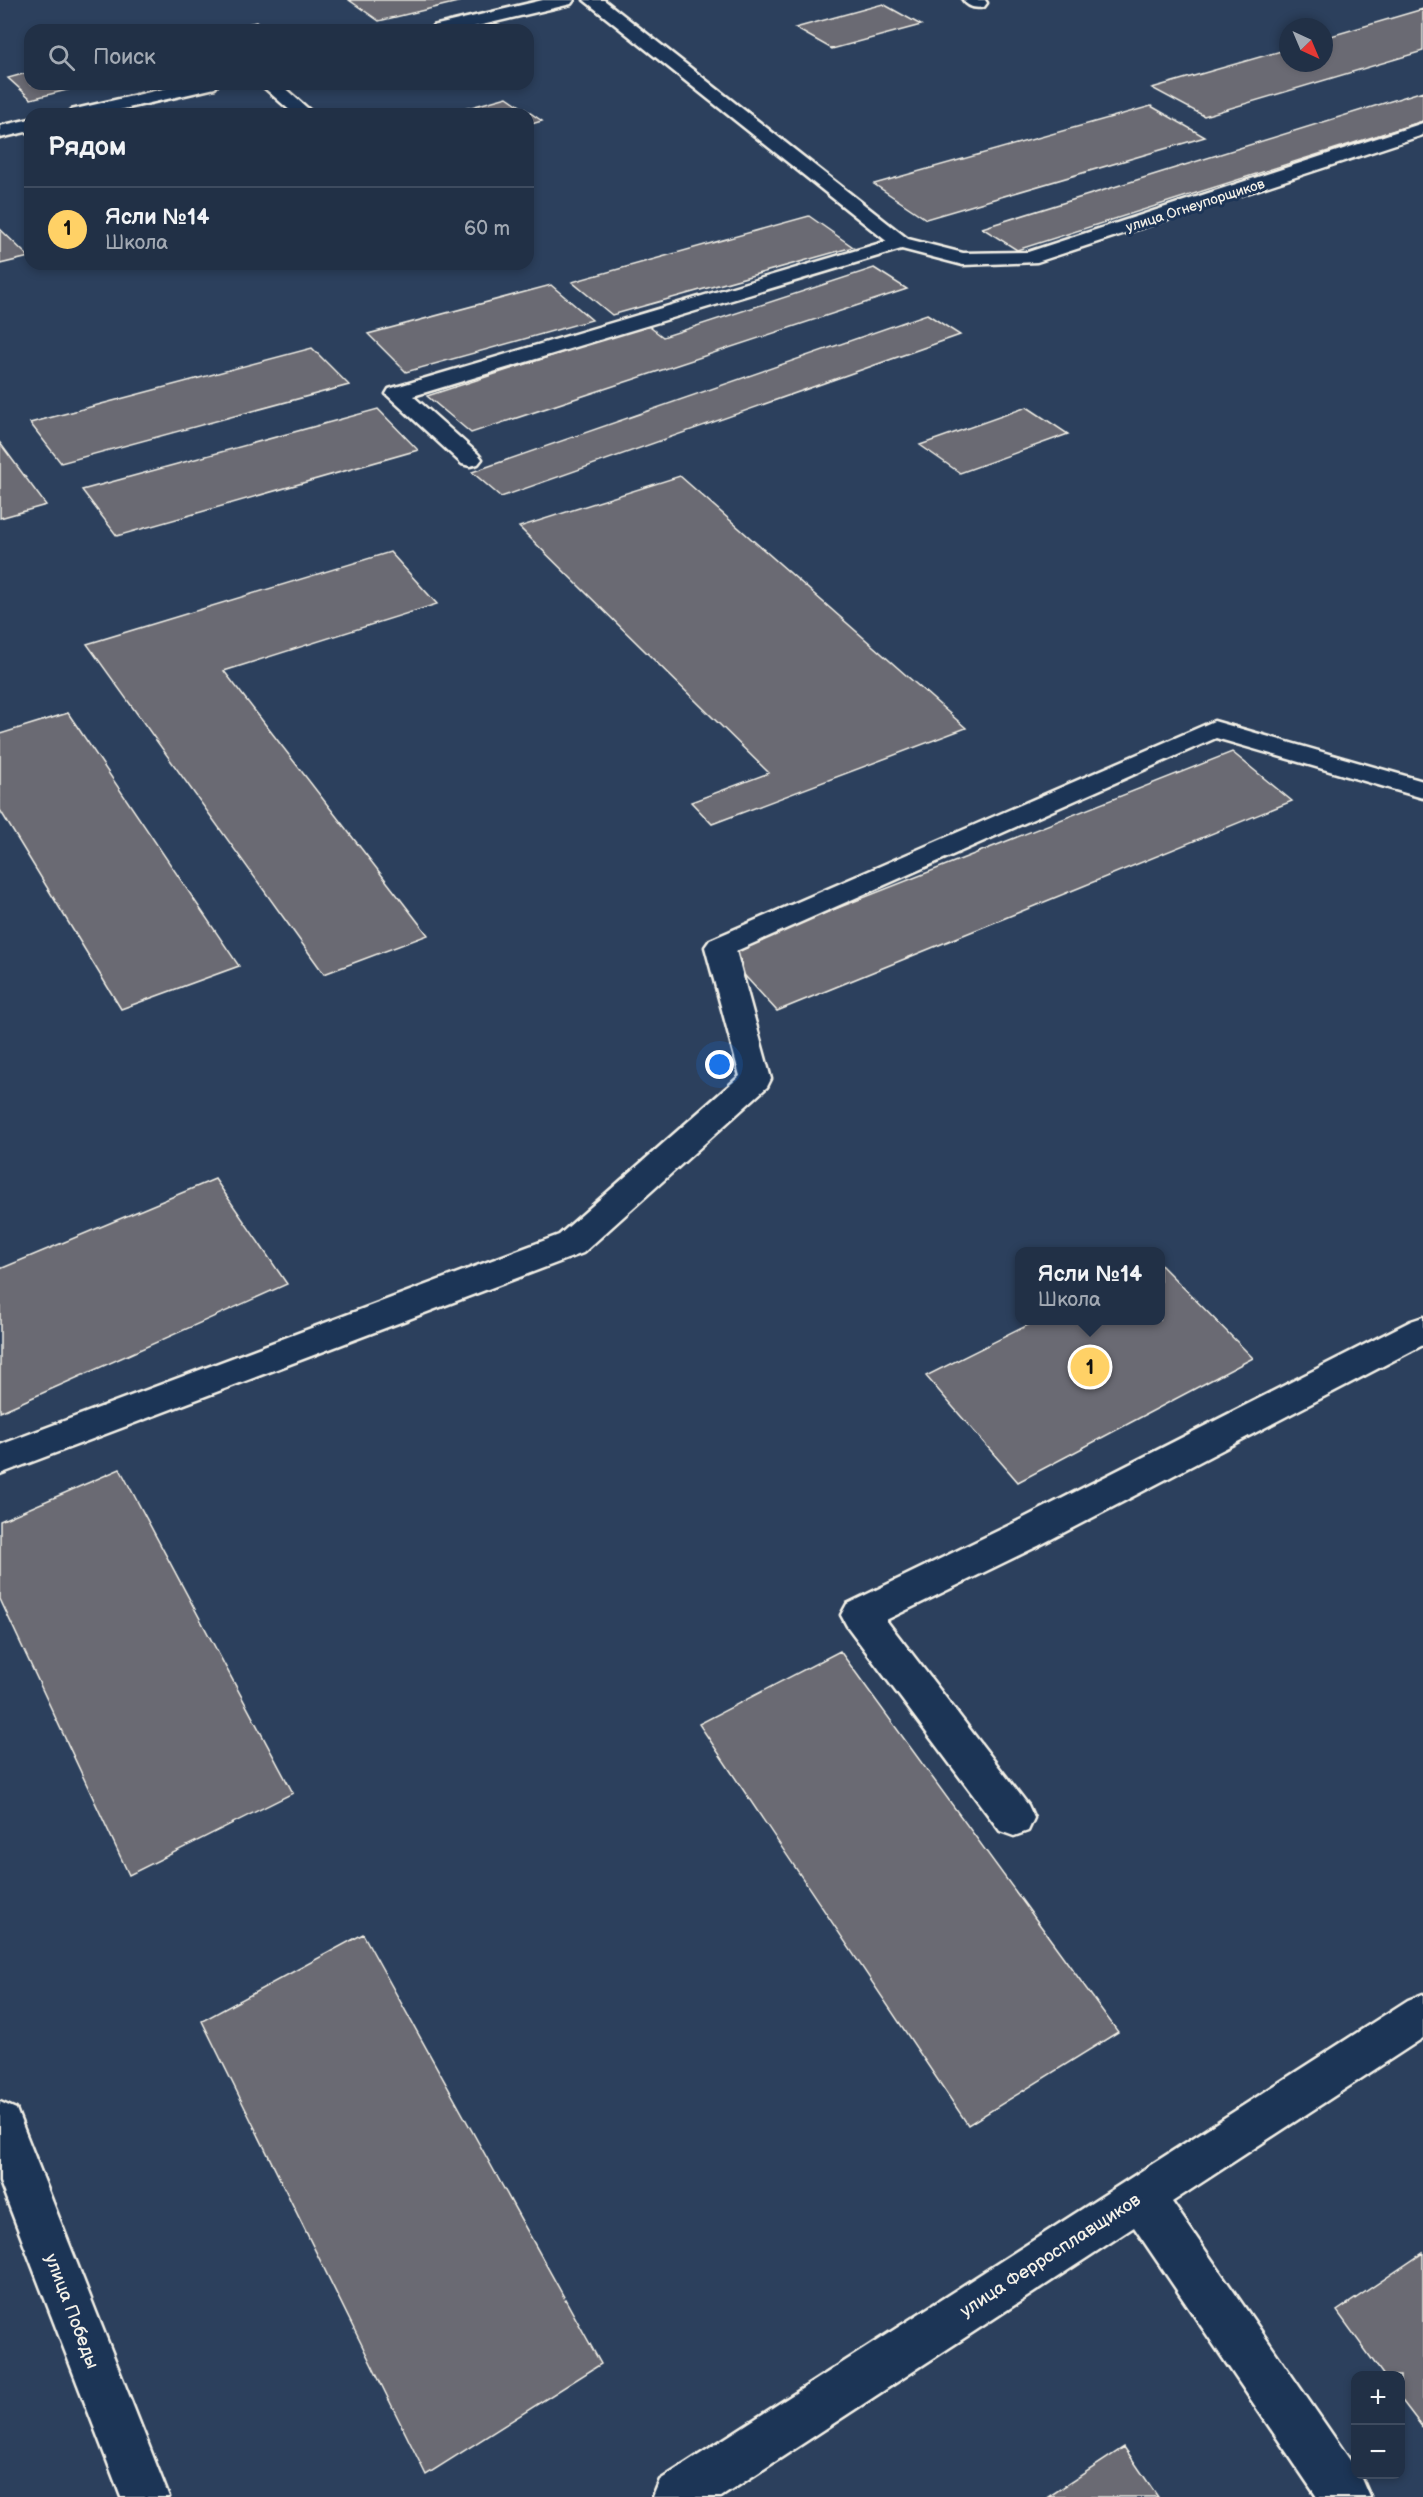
<!DOCTYPE html>
<html lang="ru">
<head>
<meta charset="utf-8">
<style>
  body { margin:0; font-family:"Balsamiq Sans",sans-serif; background:#29384d; color:#f1f3f6 }
  .controls { position:absolute; right:18px; bottom:18px; display:grid; overflow:hidden; border-radius:12px; box-shadow:0 3px 9px #0003 }
  .controls button { width:54px; height:54px; display:grid; place-items:center; padding:0; border:0; border-bottom:2px solid #3e4b5f; background:#213046; color:#f1f3f6; font:30px sans-serif }
  .compass { position:absolute; left:1279px; top:18px; width:54px; height:54px; border-radius:50%; background:#213046; box-shadow:0 3px 9px #0003; rotate:136deg }
  .you { position:absolute; left:720px; top:1065px; width:21px; height:21px; margin:-15px; border:4px solid #fff; border-radius:50%; background:#1a73e8; box-shadow:0 0 0 9px #1a73e833 }
  .badge { display:grid; place-items:center; width:39px; height:39px; border-radius:50%; background:#ffd166; color:#111; font-size:20px; font-weight:700 }
  .pin { position:absolute; translate:-50% -50%; border:3px solid #fff; box-shadow:0 2px 6px #0006 }
  .popup { position:absolute; left:1015px; top:1247px; width:150px; height:78px; box-sizing:border-box; display:grid; place-content:center; border-radius:12px; background:#213046; filter:drop-shadow(0 2px 4px #0005); font-size:20px; white-space:nowrap; color:#a2a9b3 }
  .popup b { font-size:22px; color:#f1f3f6 }
  .popup::after { content:''; position:absolute; left:50%; top:100%; margin-left:-12px; border:12px solid transparent; border-top-color:#213046 }
  .list { margin:0; padding:0; list-style:none }
  h2 { display:flex; justify-content:space-between; align-items:center; height:78px; margin:0; padding:0 24px; font-size:26px }
  h2 small { font-size:20px; font-weight:400; color:#a2a9b3 }
  .list li { display:grid; grid-template-columns:39px 1fr auto; gap:18px; align-items:center; box-sizing:border-box; height:84px; padding:0 24px; border-top:2px solid #3e4b5f }
  .list b { display:block; font-size:22px; white-space:nowrap }
  .list p { margin:0; font-size:20px; white-space:nowrap; color:#a2a9b3 }
  .list em { font-size:20px; font-style:normal; color:#a2a9b3 }
  .icon { flex:none; width:33px; height:33px; fill:none; stroke:currentColor; stroke-width:2; stroke-linecap:round; stroke-linejoin:round }
  .map { position:relative; flex:none; width:1423px; height:2497px; overflow:hidden }
  .search { position:absolute; background:#213046; box-shadow:0 3px 9px #0003; left:24px; top:24px; width:510px; height:66px; display:flex; align-items:center; gap:15px; box-sizing:border-box; padding:0 21px; border-radius:18px; color:#a2a9b3; font-size:22px }
  .panel { position:absolute; background:#213046; box-shadow:0 3px 9px #0003; left:24px; top:108px; width:510px; height:162px; border-radius:18px }
  .map>svg:first-child { display:block }
  .building { fill:#6a6a73; stroke:#f4f1e8; stroke-width:1.5 }
  .lines { fill:none; stroke-linecap:round; stroke-linejoin:round }
  .lane-casing { stroke:#f4f1e8; stroke-width:5 }
  .street-casing { stroke:#f4f1e8; stroke-width:5 }
  .secondary-casing { stroke:#f4f1e8; stroke-width:5 }
  .lane { fill:#1d3557; fill-rule:evenodd }
  .street { fill:#1d3557; fill-rule:evenodd }
  .secondary { fill:#1d3557; fill-rule:evenodd }
  .labels { text-anchor:middle; stroke-width:6; stroke-linejoin:round; paint-order:stroke }
  .far-street-label { font-size:14px; fill:#f4f1e8; stroke:#1d3557 }
  .near-street-label { font-size:18px; fill:#f4f1e8; stroke:#1d3557 }
</style>
</head>
<body>
<div class="map">
<svg width="1423" height="2497" viewBox="0 0 1423 2497">
  <rect width="100%" height="100%" fill="#2c405d"/>
  <filter id="ink" filterUnits="userSpaceOnUse"><feTurbulence type="fractalNoise" baseFrequency=".0167" numOctaves="2"/><feDisplacementMap in="SourceGraphic" scale="12" xChannelSelector="R" yChannelSelector="G"/><feConvolveMatrix kernelMatrix="1 2 1 2 8 2 1 2 1" color-interpolation-filters="sRGB"/></filter>
  <g filter="url(#ink)">
    <!-- building -->
    <path class="building" d="M349 0H466L379 21Z
      M883 4 921 25 832 49 795 28Z
      M1423 9V51L1204 116 1152 88 1288 49V63H1324V38Z
      M256 22 266 30H220Z
      M30 72V84H91L31 99 8 78Z
      M1423 91V121L1017 250 982 228Z
      M507 97 542 121 528 125V114H446Z
      M1151 106 1205 137 926 219 874 184Z
      M809 216 853 247 612 315 572 282Z
      M0 229 29 257 0 264Z
      M874 268 907 289 471 433 427 396 647 325 663 337Z
      M551 285 592 320 406 372 368 334Z
      M927 314 960 335 501 497 472 472Z
      M312 348 349 385 61 463 30 423Z
      M1027 407 1068 434 960 473 920 445Z
      M378 409 418 450 117 536 82 490Z
      M0 443 46 505 0 518Z
      M680 476 966 728 712 824 691 802 769 773 519 527Z
      M390 552 437 604 224 671 428 935 324 974 87 644Z
      M68 713 239 966 121 1009 0 810V734Z
      M1232 752 1292 801 777 1011 724 953Z
      M215 1179 287 1284 0 1412V1269Z
      M1160 1264 1253 1358 1018 1482 926 1376 1038 1320H1160Z
      M120 1469 293 1793 129 1875 0 1599V1521Z
      M840 1651 1118 2032 968 2125 699 1724Z
      M363 1934 601 2364 426 2475 202 2021Z
      M1423 2253V2428L1400 2398V2376H1384L1337 2311Z
      M1124 2447 1158 2497H1048Z"/>
    <g class="lines">
      <!-- lane casing -->
      <g class="lane-casing">
        <path id="lane" d="M963 0H985L987 3 984 7C976 9 968 7 963 0Z
          M260 84H280L314 114H294Z
          M901 237 908 239 911 243 908 247 413 396 478 454 482 459 478 464 470 466 462 464 386 394 389 389Z
          M1214 721 1423 781V798L1216 738 736 951 771 1079 767 1087 583 1253 0 1474V1445L559 1235 740 1076 705 947 710 940Z
          M1423 1317V1345L1038 1546 886 1620 1028 1805 1034 1818 1028 1831 1014 1836 1000 1831 847 1626 841 1615 847 1604 1012 1524 1411 1321Z"/>
      </g>
      <!-- street casing -->
      <g class="street-casing">
        <path id="street" d="M543 0H574L571 4 461 30H430L433 26Z
          M584 0H604L908 239 963 253 1028 252 1423 123V135L1037 262 963 265 894 247Z
          M185 84H218L215 88 102 114H69L71 110Z
          M30 119V131L0 138V126Z
          M1423 1994V2038L1172 2202 1356 2469V2474H1360L1370 2497H1317L1134 2227 721 2497H653L660 2480 1408 2000Z"/>
      </g>
      <!-- secondary casing -->
      <g class="secondary-casing">
        <path id="secondary" d="M0 2102 16 2109 169 2497H121L0 2182Z"/>
      </g>
      <!-- lane -->
      <use href="#lane" class="lane"/>
      <!-- street -->
      <use href="#street" class="street"/>
      <!-- secondary -->
      <use href="#secondary" class="secondary"/>
    </g>
  </g>
  <g class="labels">
    <!-- far-street labels -->
    <g class="far-street-label">
      <text transform="translate(1195 205) rotate(-18)" y="5">улица Огнеупорщиков</text>
    </g>
    <!-- near-street labels -->
    <g class="near-street-label">
      <text transform="translate(1050 2255) rotate(-33)" y="6">улица Ферросплавщиков</text>
      <text transform="translate(72 2311) rotate(69)" y="6">улица Победы</text>
    </g>
  </g>
</svg>
<div class="controls">
<button>+</button>
<button>−</button>
</div>
<svg class="compass" viewBox="-18 -18 36 36"><path d="M0-13l5 13h-10z" fill="#e53935"/><path d="M0 13l5-13h-10z" fill="#a2a9b3"/></svg>
<div class="you"></div>
<div class="pin badge" style="left:1090px;top:1367px">1</div>
<div class="popup"><b>Ясли №14</b>Школа</div>
<div class="search"><svg class="icon" aria-label="search" viewBox="0 0 24 24"><circle cx="10" cy="10" r="6"/><path d="M15 15l6 6"/></svg>Поиск</div>
<section class="panel">
<h2>Рядом<small></small></h2>
<ul class="list">
<li><span class="badge">1</span><div><b>Ясли №14</b><p>Школа</p></div><em>60 m</em></li>
</ul>
</section>
</div>
</body>
</html>
